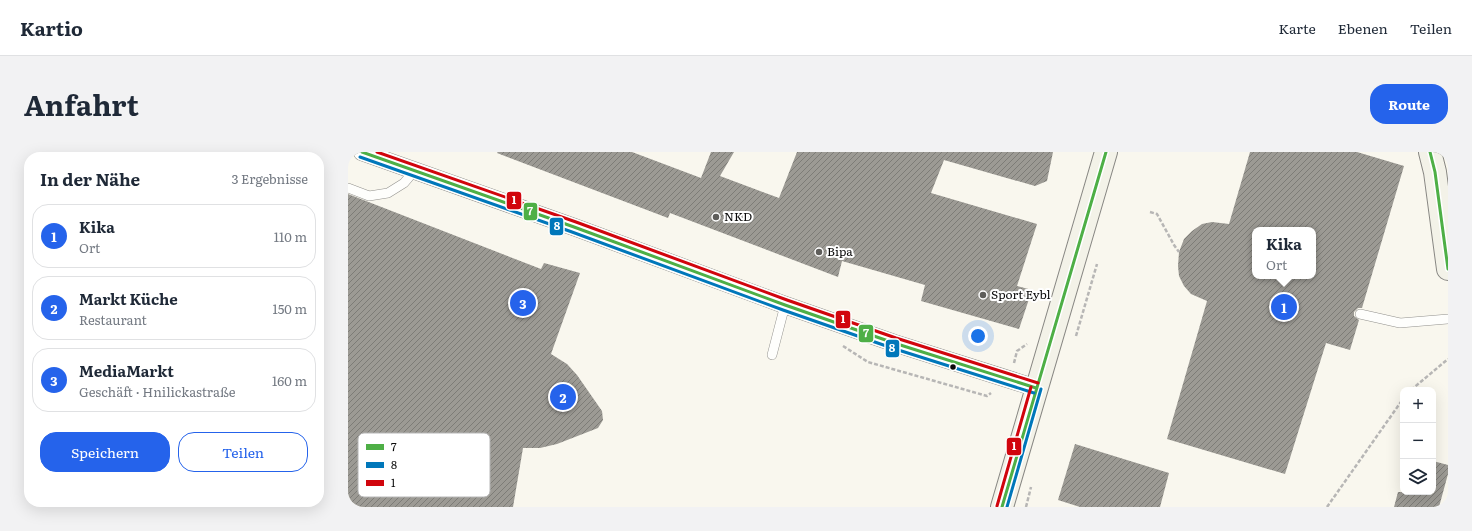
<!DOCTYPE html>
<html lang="de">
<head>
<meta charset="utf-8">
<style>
  body { margin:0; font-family:Literata,serif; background:#f2f2f3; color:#1f2937 }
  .controls { position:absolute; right:12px; bottom:12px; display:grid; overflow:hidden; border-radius:8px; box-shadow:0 4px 16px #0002 }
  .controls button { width:36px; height:36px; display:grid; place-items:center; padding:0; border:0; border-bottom:1px solid #e0e1e3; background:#fff; color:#1f2937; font:20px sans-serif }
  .you { position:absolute; left:630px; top:184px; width:14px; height:14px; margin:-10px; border:3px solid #fff; border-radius:50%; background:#1a73e8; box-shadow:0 0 0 6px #1a73e833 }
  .badge { display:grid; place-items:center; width:26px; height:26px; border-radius:50%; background:#2563eb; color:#fff; font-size:13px; font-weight:700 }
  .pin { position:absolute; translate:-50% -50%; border:2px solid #fff; box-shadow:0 1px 4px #0006 }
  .popup { position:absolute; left:904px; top:75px; width:64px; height:52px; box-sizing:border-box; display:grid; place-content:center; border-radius:8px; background:#fff; filter:drop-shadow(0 1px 3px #0005); font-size:13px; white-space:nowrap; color:#747a83 }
  .popup b { font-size:15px; color:#1f2937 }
  .popup::after { content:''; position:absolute; left:50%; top:100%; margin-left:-8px; border:8px solid transparent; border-top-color:#fff }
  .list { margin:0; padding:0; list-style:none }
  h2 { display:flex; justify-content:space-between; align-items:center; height:52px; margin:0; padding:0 16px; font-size:17px }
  h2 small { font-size:13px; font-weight:400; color:#747a83 }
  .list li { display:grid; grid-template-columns:26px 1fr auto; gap:12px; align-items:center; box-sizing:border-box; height:64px; margin:0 8px 8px; padding:0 8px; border:1px solid #e0e1e3; border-radius:16px }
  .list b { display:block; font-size:15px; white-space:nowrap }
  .list p { margin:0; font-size:13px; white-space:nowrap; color:#747a83 }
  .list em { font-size:13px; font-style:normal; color:#747a83 }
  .actions { display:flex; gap:8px; padding:12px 16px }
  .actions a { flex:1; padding:9px 0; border:1px solid #2563eb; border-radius:16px; text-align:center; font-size:14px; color:#2563eb }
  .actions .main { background:#2563eb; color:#fff }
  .icon { flex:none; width:22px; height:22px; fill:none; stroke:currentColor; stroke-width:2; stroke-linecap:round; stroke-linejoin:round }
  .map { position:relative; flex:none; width:1100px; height:355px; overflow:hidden; border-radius:16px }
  header { display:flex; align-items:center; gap:24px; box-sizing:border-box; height:56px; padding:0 20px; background:#fff; border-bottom:1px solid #e0e1e3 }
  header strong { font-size:19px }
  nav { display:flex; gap:22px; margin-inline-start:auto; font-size:14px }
  .intro { display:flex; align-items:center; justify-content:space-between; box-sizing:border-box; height:96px; padding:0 24px }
  h1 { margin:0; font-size:28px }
  .button { padding:10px 18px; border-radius:16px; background:#2563eb; color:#fff; font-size:14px; font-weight:700 }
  main { display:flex; gap:24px; padding:0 24px }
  aside { flex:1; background:#fff; border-radius:16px; box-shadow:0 4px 16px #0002 }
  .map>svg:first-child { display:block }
  .building { fill:url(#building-hatch); fill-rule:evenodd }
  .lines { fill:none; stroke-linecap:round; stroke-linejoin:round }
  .lane-casing { stroke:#92918d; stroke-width:10 }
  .street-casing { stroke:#92918d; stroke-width:18 }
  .secondary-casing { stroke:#888783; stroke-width:24 }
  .path { stroke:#b7b6b5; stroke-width:2.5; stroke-dasharray:4 2; stroke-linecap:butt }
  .lane { stroke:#fefefc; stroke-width:9 }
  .street { stroke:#fefefc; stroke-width:17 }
  .secondary { stroke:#f3f2e8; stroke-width:22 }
  .bus-1-casing { stroke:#fff; stroke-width:6 }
  .bus-2-casing { stroke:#fff; stroke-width:6 }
  .bus-3-casing { stroke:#fff; stroke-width:6 }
  .bus-1 { stroke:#4eaf46; stroke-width:3 }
  .bus-2 { stroke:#0077ba; stroke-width:3 }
  .bus-3 { stroke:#d1050d; stroke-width:3 }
  .poi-dot { fill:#5e5d5a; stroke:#fff; stroke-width:1.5 }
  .bus-dot { fill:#0a0a0a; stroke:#fff; stroke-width:1.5 }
  .labels { text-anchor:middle; stroke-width:4; stroke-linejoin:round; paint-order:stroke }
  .poi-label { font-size:12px; fill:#0a0a0a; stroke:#fff; text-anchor:start }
  .key { fill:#fff; stroke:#b6b6b6; stroke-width:1 }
  .key-label { font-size:11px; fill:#0a0a0a }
  .line-badge { stroke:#fff; stroke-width:1.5 }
  .badge-label { font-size:11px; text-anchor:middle; font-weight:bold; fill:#fff }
</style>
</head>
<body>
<header>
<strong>Kartio</strong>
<nav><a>Karte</a><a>Ebenen</a><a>Teilen</a></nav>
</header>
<div class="intro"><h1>Anfahrt</h1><a class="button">Route</a></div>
<main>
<aside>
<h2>In der Nähe<small>3 Ergebnisse</small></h2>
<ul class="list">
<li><span class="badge">1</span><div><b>Kika</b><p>Ort</p></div><em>110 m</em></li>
<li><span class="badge">2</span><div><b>Markt Küche</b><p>Restaurant</p></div><em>150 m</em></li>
<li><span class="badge">3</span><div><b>MediaMarkt</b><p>Geschäft · Hnilickastraße</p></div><em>160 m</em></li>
</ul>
<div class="actions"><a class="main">Speichern</a><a>Teilen</a></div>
</aside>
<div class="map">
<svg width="1100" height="355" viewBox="0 0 1100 355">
  <defs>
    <pattern id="building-hatch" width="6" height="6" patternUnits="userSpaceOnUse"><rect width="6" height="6" fill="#9c9a94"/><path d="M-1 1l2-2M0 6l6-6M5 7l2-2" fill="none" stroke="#7d7c77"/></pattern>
  </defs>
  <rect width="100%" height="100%" fill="#f9f7ee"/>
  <!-- building -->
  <path class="building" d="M150 0H284L353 26 363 0H386L372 24 431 46 449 0H705L699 29 687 34 596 8 583 41 689 72 669 134 684 138 671 177 573 149 577 133 494 109 490 125 322 61 320 66 149 1Z
    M902 0H1009L1056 14 1014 156H1010L1006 160V164L1011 168 1002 198 978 191 937 322 819 287 859 149 843 142 836 134 831 124 830 114 831 100 836 87 844 79 854 72 864 70 881 72ZM907 78H965V124H907Z
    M0 42 193 117 196 111 232 121 203 202 219 212 229 223 254 259 255 268 250 276 209 292 192 296H175L165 355H0Z
    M727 292 821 321 812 355H732L710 348Z
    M1085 309 1100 313V322L1091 355H1046L1050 340H1085Z"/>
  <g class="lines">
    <!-- lane casing -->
    <g class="lane-casing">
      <path id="lane" d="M0 36 21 44 40 41 56 31 67 18
        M1012 162 1052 171 1100 167
        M424 203 437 153"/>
    </g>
    <!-- street casing -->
    <g class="street-casing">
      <path id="street" d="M14 0 226 75 437 153 546 191 688 236"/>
    </g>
    <!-- secondary casing -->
    <g class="secondary-casing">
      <path id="secondary" d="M1082 0 1087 20 1100 117
        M654 355 758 0"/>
    </g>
    <!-- path -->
    <path class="path" d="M802 60 809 62 826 93 831 100
      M728 184 749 112
      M495 194 520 210 639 244 643 241
      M666 211 669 199 679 192
      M1063 238 1100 207
      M678 355 683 335
      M979 355 1055 247"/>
    <!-- lane -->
    <use href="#lane" class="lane"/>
    <!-- street -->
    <use href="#street" class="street"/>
    <!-- secondary -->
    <use href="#secondary" class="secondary"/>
    <!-- bus-1 casing -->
    <g class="bus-1-casing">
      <path id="bus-1" d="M14 0 226 75 437 153 546 191 688 236
        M1082 0 1087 20 1100 117
        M654 355 758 0"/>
    </g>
    <!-- bus-2 casing -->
    <g class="bus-2-casing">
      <path id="bus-2" d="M12 5 224 80 435 158 544 196 686 241
        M659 355 693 237"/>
    </g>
    <!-- bus-3 casing -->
    <g class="bus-3-casing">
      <path id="bus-3" d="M29 0 228 70 439 148 548 186 690 231
        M649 354 683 235"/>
    </g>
    <!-- bus-1 -->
    <use href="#bus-1" class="bus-1"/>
    <!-- bus-2 -->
    <use href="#bus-2" class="bus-2"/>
    <!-- bus-3 -->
    <use href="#bus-3" class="bus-3"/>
  </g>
  <!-- markers -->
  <g class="poi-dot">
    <circle cx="368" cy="65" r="4"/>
    <circle cx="471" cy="100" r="4"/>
    <circle cx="635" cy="143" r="4"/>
  </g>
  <circle class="bus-dot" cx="605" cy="215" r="3.5"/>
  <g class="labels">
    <!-- poi labels -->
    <g class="poi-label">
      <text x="376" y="69">NKD</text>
      <text x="479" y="104">Bipa</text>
      <text x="643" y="147">Sport Eybl</text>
    </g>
  </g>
  <!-- legend -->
  <rect x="10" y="281" width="132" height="64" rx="6" class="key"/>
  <rect x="18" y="292" width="18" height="6" fill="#4eaf46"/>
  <rect x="18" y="310" width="18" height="6" fill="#0077ba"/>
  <rect x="18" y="328" width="18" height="6" fill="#d1050d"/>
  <g class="key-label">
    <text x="43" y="299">7</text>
    <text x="43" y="317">8</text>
    <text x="43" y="335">1</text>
  </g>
  <g class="line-badge">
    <rect x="158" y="39" width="16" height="19" rx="4" fill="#d1050d"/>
    <rect x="175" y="50" width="15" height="19" rx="4" fill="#4eaf46"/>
    <rect x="201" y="65" width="15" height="19" rx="4" fill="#0077ba"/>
    <rect x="487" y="158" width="16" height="19" rx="4" fill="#d1050d"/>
    <rect x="510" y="172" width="16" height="19" rx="4" fill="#4eaf46"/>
    <rect x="537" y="187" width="15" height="19" rx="4" fill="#0077ba"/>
    <rect x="658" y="285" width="16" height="19" rx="4" fill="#d1050d"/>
  </g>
  <g class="badge-label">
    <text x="166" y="52">1</text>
    <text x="182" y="63">7</text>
    <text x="209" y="78">8</text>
    <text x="495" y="171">1</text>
    <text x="518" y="185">7</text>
    <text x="544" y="200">8</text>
    <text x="666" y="298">1</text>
  </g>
</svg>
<div class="controls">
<button>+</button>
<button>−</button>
<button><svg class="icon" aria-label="layers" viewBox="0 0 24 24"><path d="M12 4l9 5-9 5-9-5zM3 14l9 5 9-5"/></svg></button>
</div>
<div class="you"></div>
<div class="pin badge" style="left:936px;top:155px">1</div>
<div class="popup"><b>Kika</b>Ort</div>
<div class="pin badge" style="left:215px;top:245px">2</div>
<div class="pin badge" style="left:175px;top:151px">3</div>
</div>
</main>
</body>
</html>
